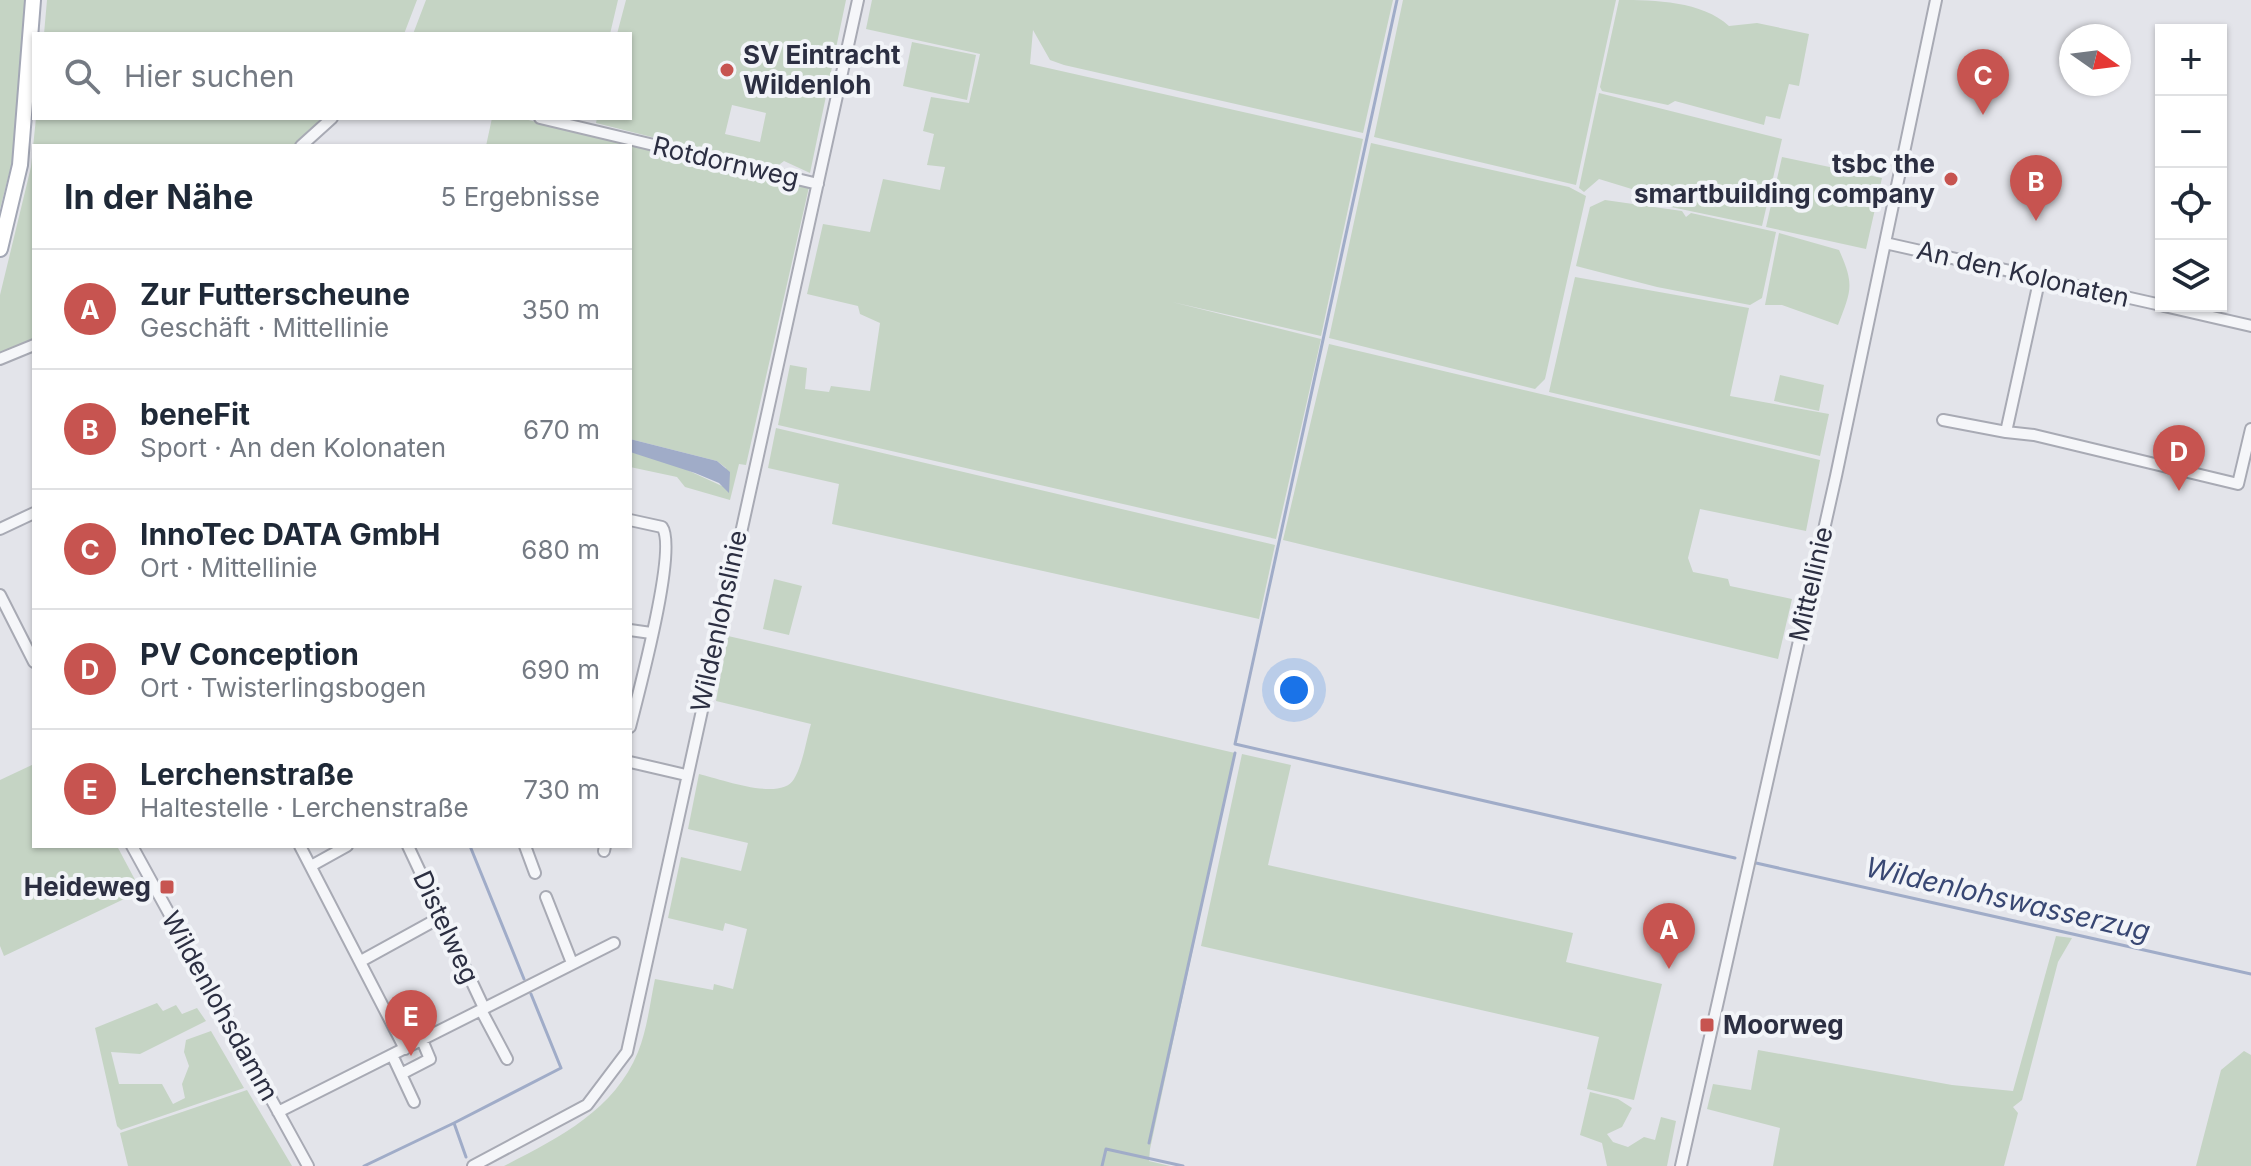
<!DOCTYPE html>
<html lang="de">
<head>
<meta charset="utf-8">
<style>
  body { margin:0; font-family:Inter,sans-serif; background:#f6f6f7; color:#1f2937 }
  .controls { position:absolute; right:24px; top:24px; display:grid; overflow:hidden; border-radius:0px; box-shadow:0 2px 6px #0004 }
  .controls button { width:72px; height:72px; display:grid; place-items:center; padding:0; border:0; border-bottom:2px solid #e0e1e3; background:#fff; color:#1f2937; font:40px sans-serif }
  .compass { position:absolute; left:2059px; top:24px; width:72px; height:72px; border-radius:50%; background:#fff; box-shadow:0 2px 6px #0004; rotate:104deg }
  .you { position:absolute; left:1294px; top:690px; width:28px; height:28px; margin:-20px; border:6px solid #fff; border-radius:50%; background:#1a73e8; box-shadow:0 0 0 12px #1a73e833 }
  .badge { display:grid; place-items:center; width:52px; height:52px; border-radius:50%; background:#c75450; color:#fff; font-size:26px; font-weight:700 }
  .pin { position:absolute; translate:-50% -66px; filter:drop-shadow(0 2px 4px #0008) }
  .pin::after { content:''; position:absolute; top:42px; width:28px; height:24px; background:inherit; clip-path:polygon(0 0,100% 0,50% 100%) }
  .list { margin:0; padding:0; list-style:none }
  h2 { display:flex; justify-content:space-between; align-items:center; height:104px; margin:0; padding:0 32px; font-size:34px }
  h2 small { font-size:26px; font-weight:400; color:#747a83 }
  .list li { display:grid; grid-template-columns:52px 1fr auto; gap:24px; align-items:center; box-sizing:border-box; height:120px; padding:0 32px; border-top:2px solid #e0e1e3 }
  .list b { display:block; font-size:30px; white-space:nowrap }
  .list p { margin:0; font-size:26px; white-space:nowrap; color:#747a83 }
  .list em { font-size:26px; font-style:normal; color:#747a83 }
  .icon { flex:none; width:44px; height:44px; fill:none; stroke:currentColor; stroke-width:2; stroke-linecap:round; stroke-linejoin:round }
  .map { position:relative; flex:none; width:2251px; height:1166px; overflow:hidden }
  .search { position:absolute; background:#fff; box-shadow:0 2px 6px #0004; left:32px; top:32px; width:600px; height:88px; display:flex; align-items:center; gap:20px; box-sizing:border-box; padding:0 28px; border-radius:0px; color:#747a83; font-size:30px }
  .panel { position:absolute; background:#fff; box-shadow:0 2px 6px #0004; left:32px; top:144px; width:600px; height:704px; border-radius:0px }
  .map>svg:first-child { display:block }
  .green { fill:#c5d4c4; fill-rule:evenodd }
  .water { fill:#a0acc8 }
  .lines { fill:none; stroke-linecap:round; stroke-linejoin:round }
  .stream { stroke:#a0acc8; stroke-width:3 }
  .minor-casing { stroke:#a8aab4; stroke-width:14 }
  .major-casing { stroke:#a3a7b5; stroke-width:18 }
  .minor { stroke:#f5f6f9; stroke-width:10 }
  .major { stroke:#fff; stroke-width:14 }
  .poi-dot { fill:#c75450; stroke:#f2f4f8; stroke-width:3 }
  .labels { text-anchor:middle; stroke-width:8; stroke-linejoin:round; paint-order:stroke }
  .poi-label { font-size:26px; font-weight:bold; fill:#2c2f42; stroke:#f2f4f8; text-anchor:start }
  .street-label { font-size:26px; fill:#2c2f42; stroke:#f2f4f8 }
  .water-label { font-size:28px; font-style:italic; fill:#384773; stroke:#f2f4f8 }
</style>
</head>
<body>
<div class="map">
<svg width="2251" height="1166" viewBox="0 0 2251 1166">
  <rect width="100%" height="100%" fill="#e3e4ea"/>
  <!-- green -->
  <path class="green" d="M0 0H27L12 162 0 209Z
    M47 0H417L404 34H44Z
    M426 0H618L610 34H413Z
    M626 0H846L810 173 784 161 775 168 596 123 597 118H630V34H617ZM732 105 766 113 760 142 725 134Z
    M872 0H1393L1363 133 1064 65 1050 60 1033 30 1030 64 1363 139 1321 336 1172 302 1321 339 1276 539 778 425 790 365 807 368 805 389 829 392 831 386 870 391 880 323 860 314 858 306 807 294 823 224 870 232 883 179 940 190 945 167 927 165 934 134 923 131 931 97 969 103 980 54 866 29Z
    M1403 0H1616L1576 185 1374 137Z
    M1619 0C1655 0 1702 1 1729 26L1757 23 1809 34 1799 86 1789 84 1780 119 1766 116 1764 125 1675 101 1668 105 1602 91 1600 87Z
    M912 42 976 55 967 100 903 86Z
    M1599 93 1782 139 1762 226 1642 201 1635 190 1599 179 1584 192 1579 188Z
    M36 118H326L295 146H34V340L0 354V295L31 167Z
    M492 118H520L809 187 746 465 739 464 730 500 685 487 677 477 630 467V452L672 463 722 486 726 468 717 461 630 439V146H486Z
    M1371 143 1569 187 1586 196 1545 379 1535 389 1329 338Z
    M1782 157 1882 178 1866 249 1766 227Z
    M1605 200 1682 211 1686 217 1691 213 1776 232 1762 298 1750 305 1657 287 1576 266 1590 207Z
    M1779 233 1839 250C1855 285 1851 291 1838 325L1782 305H1765Z
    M1575 277 1749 308 1730 396 1829 414 1820 456 1549 392Z
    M1329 344 1820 460 1806 531 1700 509 1688 558 1693 572 1728 579 1730 586 1792 599 1778 659 1283 540Z
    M1780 375 1824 385 1819 411 1774 401Z
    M776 428 1275 545 1259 619 832 524 839 484 768 468Z
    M774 579 802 586 789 635 763 629Z
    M728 636 1235 753 1150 1149 1149 1161 1170 1166H504C558 1138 614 1111 638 1052 647 1030 650 1003 655 979L713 990 714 984 733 989 747 929 725 923 723 931 668 918 681 857 741 871 748 843 688 829 699 774C721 779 781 802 794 779 803 764 806 741 811 724L716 701Z
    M1242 754 1291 765 1268 865 1573 933 1566 962 1662 984 1634 1100 1587 1089 1599 1037 1201 946Z
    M34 764V846H117L141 891 4 956 0 946V780Z
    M2056 936 2072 938 2058 962 2022 1100 2013 1107 2018 1113 2004 1166H1773L1780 1128 1707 1109 1713 1084 1751 1090 1758 1050 1952 1085 2013 1091Z
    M157 1003 163 1011 176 1005 182 1014 197 1008 206 1021 140 1054 111 1052 119 1084H162L173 1104 185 1098 182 1084 189 1066 184 1052 186 1040 211 1031 244 1088 121 1130 117 1126 95 1028Z
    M2244 1051 2251 1055V1166H2196L2221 1070Z
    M247 1090 292 1166H128L120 1133Z
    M1590 1092 1618 1099 1632 1108 1622 1127 1607 1134 1613 1142 1628 1147 1644 1137 1655 1140 1661 1117 1676 1121 1667 1166H1607L1602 1143 1580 1135Z"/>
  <!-- water -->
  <path class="water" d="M630 439 717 461 730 472 729 493 719 483 695 473 630 452Z"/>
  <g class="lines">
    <!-- stream -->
    <path class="stream" d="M1397 0 1235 744 1735 858
      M470 846 524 979
      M1756 863 2251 974
      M454 1123 561 1068 531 994
      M1149 1143 1235 753
      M364 1166 454 1123 466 1157
      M1102 1166 1106 1149 1183 1166"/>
    <!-- minor casing -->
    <g class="minor-casing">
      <path id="minor" d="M540 118 818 184
        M301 146 332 118
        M1885 243 2161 305
        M2164 306 2251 326
        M0 359 34 345
        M1943 420 2006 432 2040 277
        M2006 432 2034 435 2238 484 2251 429
        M630 520 662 527C678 548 638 695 630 727
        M0 529 34 513
        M0 595 34 662
        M630 630 651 633
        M630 762 686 775
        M132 846 308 1166
        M300 846 405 1049
        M408 846 484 1008
        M525 846 535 873
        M604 851 605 846
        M311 866 347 846
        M546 897 572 963
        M361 961 441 917
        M481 1010 507 1059
        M393 1057 414 1102
        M401 1074 430 1059 422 1040
        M278 1112 614 943
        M473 1166 587 1105 627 1052 858 0
        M1681 1166 1836 476 1936 0"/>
    </g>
    <!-- major casing -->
    <g class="major-casing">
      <path id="major" d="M0 249 20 165 33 0"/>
    </g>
    <!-- minor -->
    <use href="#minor" class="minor"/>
    <!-- major -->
    <use href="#major" class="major"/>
  </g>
  <!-- markers -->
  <g class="poi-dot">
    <circle cx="727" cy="70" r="8"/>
    <circle cx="1951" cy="179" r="8"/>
    <rect x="159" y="879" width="16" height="16" rx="4"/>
    <rect x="1699" y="1017" width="16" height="16" rx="4"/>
  </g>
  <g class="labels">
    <!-- poi labels -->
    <g class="poi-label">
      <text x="743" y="64">SV Eintracht<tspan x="743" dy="30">Wildenloh</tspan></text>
      <text x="1935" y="173" text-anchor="end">tsbc the<tspan x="1935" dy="30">smartbuilding company</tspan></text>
      <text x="151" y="896" text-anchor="end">Heideweg</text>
      <text x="1723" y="1034">Moorweg</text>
    </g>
    <!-- street labels -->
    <g class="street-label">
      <text transform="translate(726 162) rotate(13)" y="9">Rotdornweg</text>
      <text transform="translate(2023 274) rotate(13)" y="9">An den Kolonaten</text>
      <text transform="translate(1811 584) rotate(-77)" y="9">Mittellinie</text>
      <text transform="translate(719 621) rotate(-78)" y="9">Wildenlohslinie</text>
      <text transform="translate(446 927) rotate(65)" y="9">Distelweg</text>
      <text transform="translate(220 1006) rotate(61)" y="9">Wildenlohsdamm</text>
    </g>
    <!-- water labels -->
    <g class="water-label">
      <text transform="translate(2008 899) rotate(13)" y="10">Wildenlohswasserzug</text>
    </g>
  </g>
</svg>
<div class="controls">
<button>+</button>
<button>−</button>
<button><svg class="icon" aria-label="locate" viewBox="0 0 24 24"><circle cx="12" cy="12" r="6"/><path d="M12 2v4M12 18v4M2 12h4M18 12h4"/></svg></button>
<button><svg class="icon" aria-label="layers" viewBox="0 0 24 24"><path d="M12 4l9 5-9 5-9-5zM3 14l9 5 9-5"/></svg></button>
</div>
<svg class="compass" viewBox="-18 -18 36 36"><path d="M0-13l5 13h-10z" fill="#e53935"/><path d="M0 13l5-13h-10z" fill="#747a83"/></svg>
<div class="you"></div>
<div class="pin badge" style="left:1669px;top:969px">A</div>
<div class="pin badge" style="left:2036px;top:221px">B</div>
<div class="pin badge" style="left:1983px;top:115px">C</div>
<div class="pin badge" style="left:2179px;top:491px">D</div>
<div class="pin badge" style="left:411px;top:1056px">E</div>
<div class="search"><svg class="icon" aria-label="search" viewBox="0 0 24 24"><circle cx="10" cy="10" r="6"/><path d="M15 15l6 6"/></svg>Hier suchen</div>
<section class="panel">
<h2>In der Nähe<small>5 Ergebnisse</small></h2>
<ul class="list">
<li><span class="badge">A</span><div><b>Zur Futterscheune</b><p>Geschäft · Mittellinie</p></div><em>350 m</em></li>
<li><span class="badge">B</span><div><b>beneFit</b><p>Sport · An den Kolonaten</p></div><em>670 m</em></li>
<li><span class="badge">C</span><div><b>InnoTec DATA GmbH</b><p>Ort · Mittellinie</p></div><em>680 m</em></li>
<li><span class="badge">D</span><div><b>PV Conception</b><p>Ort · Twisterlingsbogen</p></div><em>690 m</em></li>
<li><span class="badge">E</span><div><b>Lerchenstraße</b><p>Haltestelle · Lerchenstraße</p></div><em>730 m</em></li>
</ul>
</section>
</div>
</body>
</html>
